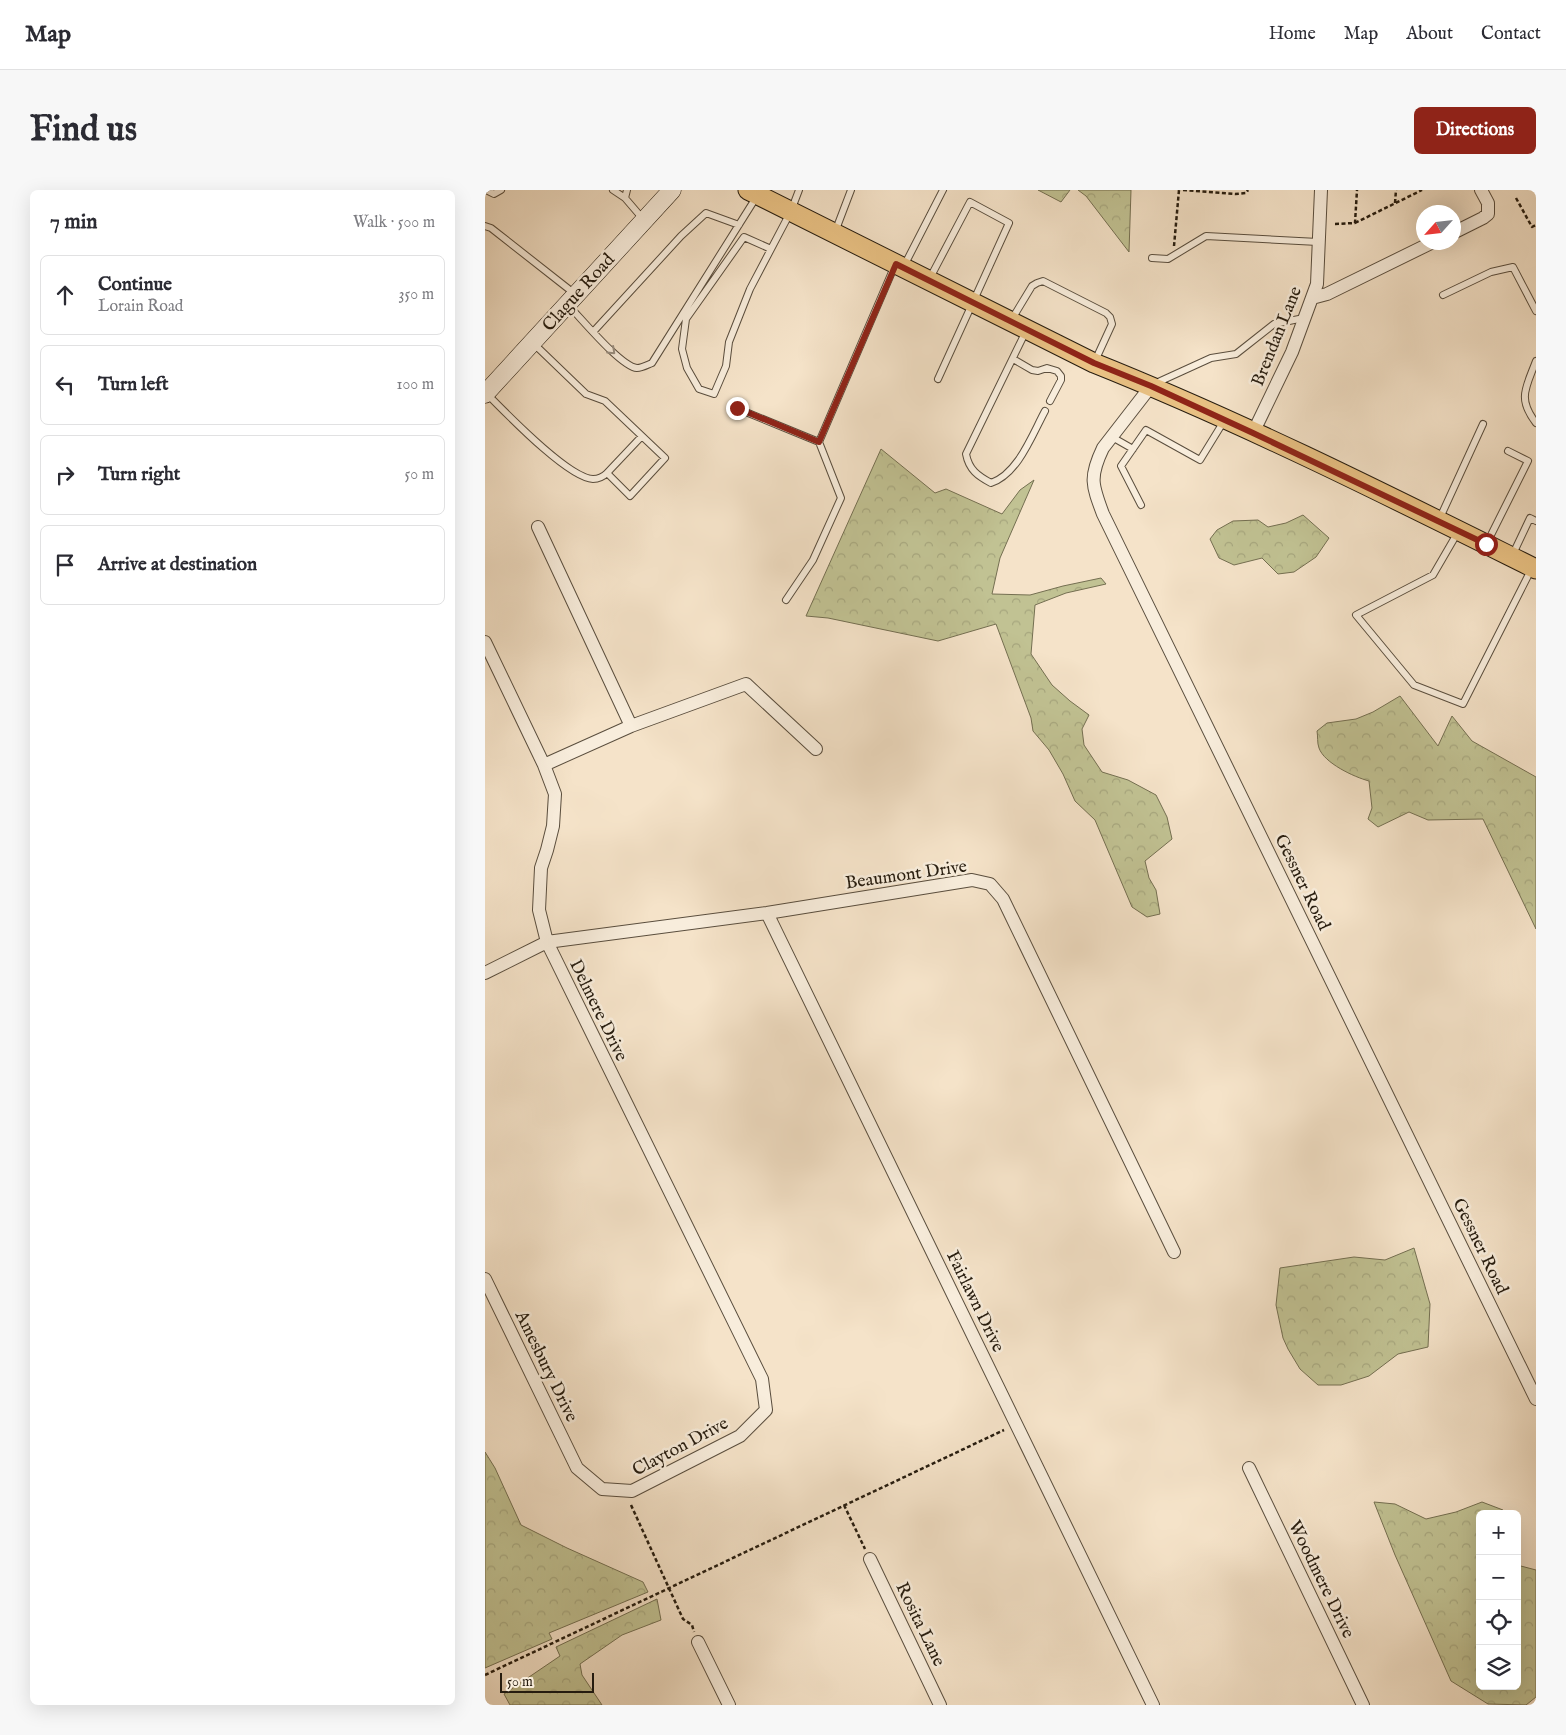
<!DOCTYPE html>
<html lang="en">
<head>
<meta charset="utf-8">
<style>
  body { margin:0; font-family:"IM FELL English",serif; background:#f7f7f7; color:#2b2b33 }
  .controls { position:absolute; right:15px; bottom:15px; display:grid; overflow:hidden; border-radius:8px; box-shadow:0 5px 20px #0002 }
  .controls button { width:45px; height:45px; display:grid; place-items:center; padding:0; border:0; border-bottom:1px solid #e1e1e2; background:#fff; color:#2b2b33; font:25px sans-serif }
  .compass { position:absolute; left:931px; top:15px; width:45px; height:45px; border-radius:50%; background:#fff; box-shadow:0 5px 20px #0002; rotate:243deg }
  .scale { position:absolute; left:15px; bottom:12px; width:94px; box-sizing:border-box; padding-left:5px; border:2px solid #261c0f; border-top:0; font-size:14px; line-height:18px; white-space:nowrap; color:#261c0f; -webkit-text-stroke:4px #f8eddc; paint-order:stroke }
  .stop { position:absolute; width:15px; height:15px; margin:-11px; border:4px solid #8f2418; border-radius:50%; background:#fff }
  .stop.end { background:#8f2418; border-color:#fff; box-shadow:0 1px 5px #0008 }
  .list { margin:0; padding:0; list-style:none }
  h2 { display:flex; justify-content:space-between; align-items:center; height:65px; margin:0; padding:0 20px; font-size:21px }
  h2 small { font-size:16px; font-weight:400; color:#7c7c81 }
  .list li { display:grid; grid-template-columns:32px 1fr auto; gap:15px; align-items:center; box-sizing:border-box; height:80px; margin:0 10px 10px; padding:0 10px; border:1px solid #e1e1e2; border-radius:8px }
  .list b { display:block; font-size:19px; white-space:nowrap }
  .list p { margin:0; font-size:16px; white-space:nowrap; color:#7c7c81 }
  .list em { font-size:16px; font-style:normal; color:#7c7c81 }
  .icon { flex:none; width:28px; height:28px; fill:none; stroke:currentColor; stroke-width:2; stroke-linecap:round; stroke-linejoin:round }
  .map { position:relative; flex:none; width:1051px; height:1515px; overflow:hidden; border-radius:8px }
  header { display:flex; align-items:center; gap:30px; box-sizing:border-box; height:70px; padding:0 25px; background:#fff; border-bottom:1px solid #e1e1e2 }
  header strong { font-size:24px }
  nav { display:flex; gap:28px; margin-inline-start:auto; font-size:18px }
  .intro { display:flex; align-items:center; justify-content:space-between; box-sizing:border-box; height:120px; padding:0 30px }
  h1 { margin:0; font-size:35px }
  .button { padding:12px 22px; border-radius:8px; background:#8f2418; color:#fff; font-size:18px; font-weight:700 }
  main { display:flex; gap:30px; padding:0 30px }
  aside { flex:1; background:#fff; border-radius:8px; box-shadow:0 5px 20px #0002 }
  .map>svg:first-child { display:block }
  .forest { fill:url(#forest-crowns); stroke:#746f51 }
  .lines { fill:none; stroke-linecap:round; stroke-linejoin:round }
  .service-casing { stroke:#5a4e3e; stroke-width:8 }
  .minor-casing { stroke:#5a4e3e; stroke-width:14 }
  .secondary-casing { stroke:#261c0f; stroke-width:19 }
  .primary-casing { stroke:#261c0f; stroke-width:21 }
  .path { stroke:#261c0f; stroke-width:2.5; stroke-dasharray:4 2.5; stroke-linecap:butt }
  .service { stroke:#f8eddc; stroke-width:6 }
  .minor { stroke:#f8eddc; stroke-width:12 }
  .secondary { stroke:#f8eddc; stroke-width:18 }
  .primary { stroke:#eac284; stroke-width:19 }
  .oneway { stroke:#9a8f80 }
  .route { stroke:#8f2418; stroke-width:6 }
  .labels { text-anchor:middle; stroke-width:5; stroke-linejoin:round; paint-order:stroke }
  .street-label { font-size:18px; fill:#261c0f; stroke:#f8eddc }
</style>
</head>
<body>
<header>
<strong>Map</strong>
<nav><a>Home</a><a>Map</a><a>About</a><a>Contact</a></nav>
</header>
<div class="intro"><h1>Find us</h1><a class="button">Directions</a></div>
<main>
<aside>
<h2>7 min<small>Walk · 500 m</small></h2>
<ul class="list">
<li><svg class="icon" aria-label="ahead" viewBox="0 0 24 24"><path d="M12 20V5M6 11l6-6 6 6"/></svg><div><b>Continue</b><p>Lorain Road</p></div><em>350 m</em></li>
<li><svg class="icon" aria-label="left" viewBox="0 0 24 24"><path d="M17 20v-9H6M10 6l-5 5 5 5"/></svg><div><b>Turn left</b></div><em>100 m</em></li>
<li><svg class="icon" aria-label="right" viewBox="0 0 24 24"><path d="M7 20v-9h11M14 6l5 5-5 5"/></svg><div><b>Turn right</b></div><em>50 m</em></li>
<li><svg class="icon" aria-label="arrive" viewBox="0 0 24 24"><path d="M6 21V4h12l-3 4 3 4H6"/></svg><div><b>Arrive at destination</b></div></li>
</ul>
</aside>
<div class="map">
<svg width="1051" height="1515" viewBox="0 0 1051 1515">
  <defs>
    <pattern id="forest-crowns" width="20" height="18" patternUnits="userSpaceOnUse" patternTransform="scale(1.25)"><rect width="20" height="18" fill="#c1c293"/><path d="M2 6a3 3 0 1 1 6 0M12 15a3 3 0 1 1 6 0" fill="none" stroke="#a6a67e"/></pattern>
  </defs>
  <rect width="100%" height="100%" fill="#f5e3c9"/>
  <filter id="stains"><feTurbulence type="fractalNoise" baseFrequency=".004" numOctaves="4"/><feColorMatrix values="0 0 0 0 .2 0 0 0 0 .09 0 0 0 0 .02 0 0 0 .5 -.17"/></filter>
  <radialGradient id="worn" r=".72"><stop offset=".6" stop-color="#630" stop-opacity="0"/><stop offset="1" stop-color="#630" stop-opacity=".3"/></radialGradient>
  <!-- forest -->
  <path class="forest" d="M553 0H585L576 12Z
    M593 0H646L644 62 601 6Z
    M396 259 450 303 461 299 517 324 535 300 549 290 515 368 507 404 545 405 578 396 616 388 621 394 581 403 550 415 546 464 567 495 585 511 604 525 597 539 599 555 617 582 643 590 671 605 682 627 687 649 660 671 664 688 671 700 675 724 662 727 647 717 610 630 590 611 578 584 564 560 548 541 546 528 511 434 453 451 343 428 321 426Z
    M818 325 844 348 831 367 809 382 793 384 777 368 749 375 734 368 725 349 732 340 748 331 773 330 783 337 801 333Z
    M915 506 953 556 967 526 987 551 1051 587V739L998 629 943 630 924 622 893 637 883 629 887 618 884 591C869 587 839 573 834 558 832 553 833 546 832 541L842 533 871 529 888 522Z
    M929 1058 945 1114 943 1157 913 1164 884 1186 856 1195H833L815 1179 803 1159 798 1148 791 1115 795 1078 869 1067 900 1070Z
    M0 1262 10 1278 36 1335 82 1358 158 1392 163 1402 64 1443 67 1449 0 1478Z
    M889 1312 910 1314 941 1329 971 1322 997 1312 1018 1320 1017 1324H995V1496H1032V1375L1051 1380V1507L1041 1515 1003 1514 966 1491 910 1365Z
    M172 1409 176 1430 137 1445 95 1474 97 1485 117 1515H25L19 1504 75 1466 71 1457Z"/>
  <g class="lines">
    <!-- service casing -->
    <g class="service-casing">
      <path id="service" d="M1 0 9 4 16 0
        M128 0 140 8
        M142 0 140 8 158 29
        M0 36 6 38 90 104
        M350 42 366 0
        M286 59 259 47 201 129 197 159 202 178 214 199 229 204 241 176 244 152 265 99 306 21 314 0
        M667 68 683 69 721 46 833 52
        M419 76 458 0
        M445 88 485 12 524 33 453 189
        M958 105 1006 82 1028 77 1051 121
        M83 115C96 128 136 177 152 178 157 178 162 175 167 173L272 6
        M527 129 547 96 552 93 558 91 621 123 625 127 627 134 610 171
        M541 141 481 264C484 280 493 286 506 293 533 284 547 245 560 221
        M108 142 196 46 221 23 254 35
        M48 153 101 204 120 211 180 268 145 306 122 283 157 246
        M528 169 547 180 553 181 562 178 572 181 576 186V190L565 211
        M1051 171C1041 198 1032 208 1051 233
        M669 194 726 168 751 164 789 134 819 128
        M2 204C21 223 83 288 108 289 114 289 118 287 122 283
        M251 218 334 252
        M627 247 648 259
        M656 315 636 276 661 240 715 270 739 231
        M954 330 998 234
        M973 342 948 385 871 425 929 495 978 514 1047 378
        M1002 353 1043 271 1023 261
        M1028 364 1045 328 1051 331
        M301 410 328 370 356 308 334 252 410 75"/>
    </g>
    <!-- minor casing -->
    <g class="minor-casing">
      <path id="minor" d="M968 43 998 28 1003 24V13L996 0
        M827 108 842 104 948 52
        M666 196 618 258C604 287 607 295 618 324L1051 1209
        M768 243 807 162 832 94 836 0
        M53 337 146 536
        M0 452 59 575 70 604 68 636 62 660 56 678 54 720 62 752 277 1189 281 1220 255 1246 147 1301 117 1299 92 1278 0 1089
        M59 575 146 536 261 494 331 559
        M282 723 668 1515
        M0 783 62 752 282 723 487 690 505 694 518 709 689 1062
        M764 1278 878 1515
        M385 1369 455 1515
        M213 1452 244 1515"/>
    </g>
    <!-- secondary casing -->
    <g class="secondary-casing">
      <path id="secondary" d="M0 204 187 0"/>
    </g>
    <!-- primary casing -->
    <g class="primary-casing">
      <path id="primary" d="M263 0 609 173C759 233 906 307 1051 379"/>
    </g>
    <!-- path -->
    <path class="path" d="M698 0 750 4 761 3 763 0
      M1031 8 1047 37 1051 35
      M910 13 911 0
      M870 33 937 0
      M850 34 870 33 872 0
      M689 56 694 0
      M146 1315 198 1429 207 1435 209 1442
      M359 1315 380 1359
      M0 1485 519 1240"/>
    <!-- service -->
    <use href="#service" class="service"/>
    <!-- minor -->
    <use href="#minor" class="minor"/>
    <!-- secondary -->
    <use href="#secondary" class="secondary"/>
    <!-- primary -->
    <use href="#primary" class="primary"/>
  </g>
  <!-- one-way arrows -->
  <defs><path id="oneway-chevron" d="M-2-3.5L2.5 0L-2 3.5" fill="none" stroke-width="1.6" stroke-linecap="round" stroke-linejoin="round" transform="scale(1.25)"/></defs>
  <use class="oneway" href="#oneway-chevron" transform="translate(127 161) rotate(43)"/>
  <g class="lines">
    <!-- route -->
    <path class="route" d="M252 218 334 252 411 74 609 173 666 196 768 243 1001 354"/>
  </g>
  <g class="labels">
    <!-- street labels -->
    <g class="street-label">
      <text transform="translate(93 102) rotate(-48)" y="6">Clague Road</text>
      <text transform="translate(791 146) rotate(-68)" y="6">Brendan Lane</text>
      <text transform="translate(421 684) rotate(-8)" y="6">Beaumont Drive</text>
      <text transform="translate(818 692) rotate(64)" y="6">Gessner Road</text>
      <text transform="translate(114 820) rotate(64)" y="6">Delmere Drive</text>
      <text transform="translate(996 1056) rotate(64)" y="6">Gessner Road</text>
      <text transform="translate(491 1111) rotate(64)" y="6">Fairlawn Drive</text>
      <text transform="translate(62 1176) rotate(64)" y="6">Amesbury Drive</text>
      <text transform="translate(195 1256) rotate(-28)" y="6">Clayton Drive</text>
      <text transform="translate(837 1389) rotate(64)" y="6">Woodmere Drive</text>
      <text transform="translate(436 1434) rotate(64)" y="6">Rosita Lane</text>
    </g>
  </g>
  <rect width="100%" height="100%" filter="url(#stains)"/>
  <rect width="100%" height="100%" fill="url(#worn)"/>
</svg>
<div class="controls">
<button>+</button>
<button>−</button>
<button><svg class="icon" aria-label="locate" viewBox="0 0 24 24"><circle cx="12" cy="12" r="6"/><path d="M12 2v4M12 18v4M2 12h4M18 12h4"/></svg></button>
<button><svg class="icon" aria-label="layers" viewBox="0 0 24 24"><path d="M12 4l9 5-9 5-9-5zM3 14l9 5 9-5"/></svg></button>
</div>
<svg class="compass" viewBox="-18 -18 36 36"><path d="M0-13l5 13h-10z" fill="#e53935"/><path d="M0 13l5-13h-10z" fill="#7c7c81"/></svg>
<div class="scale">50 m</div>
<div class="stop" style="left:1001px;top:354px"></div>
<div class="stop end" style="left:252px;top:218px"></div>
</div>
</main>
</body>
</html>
